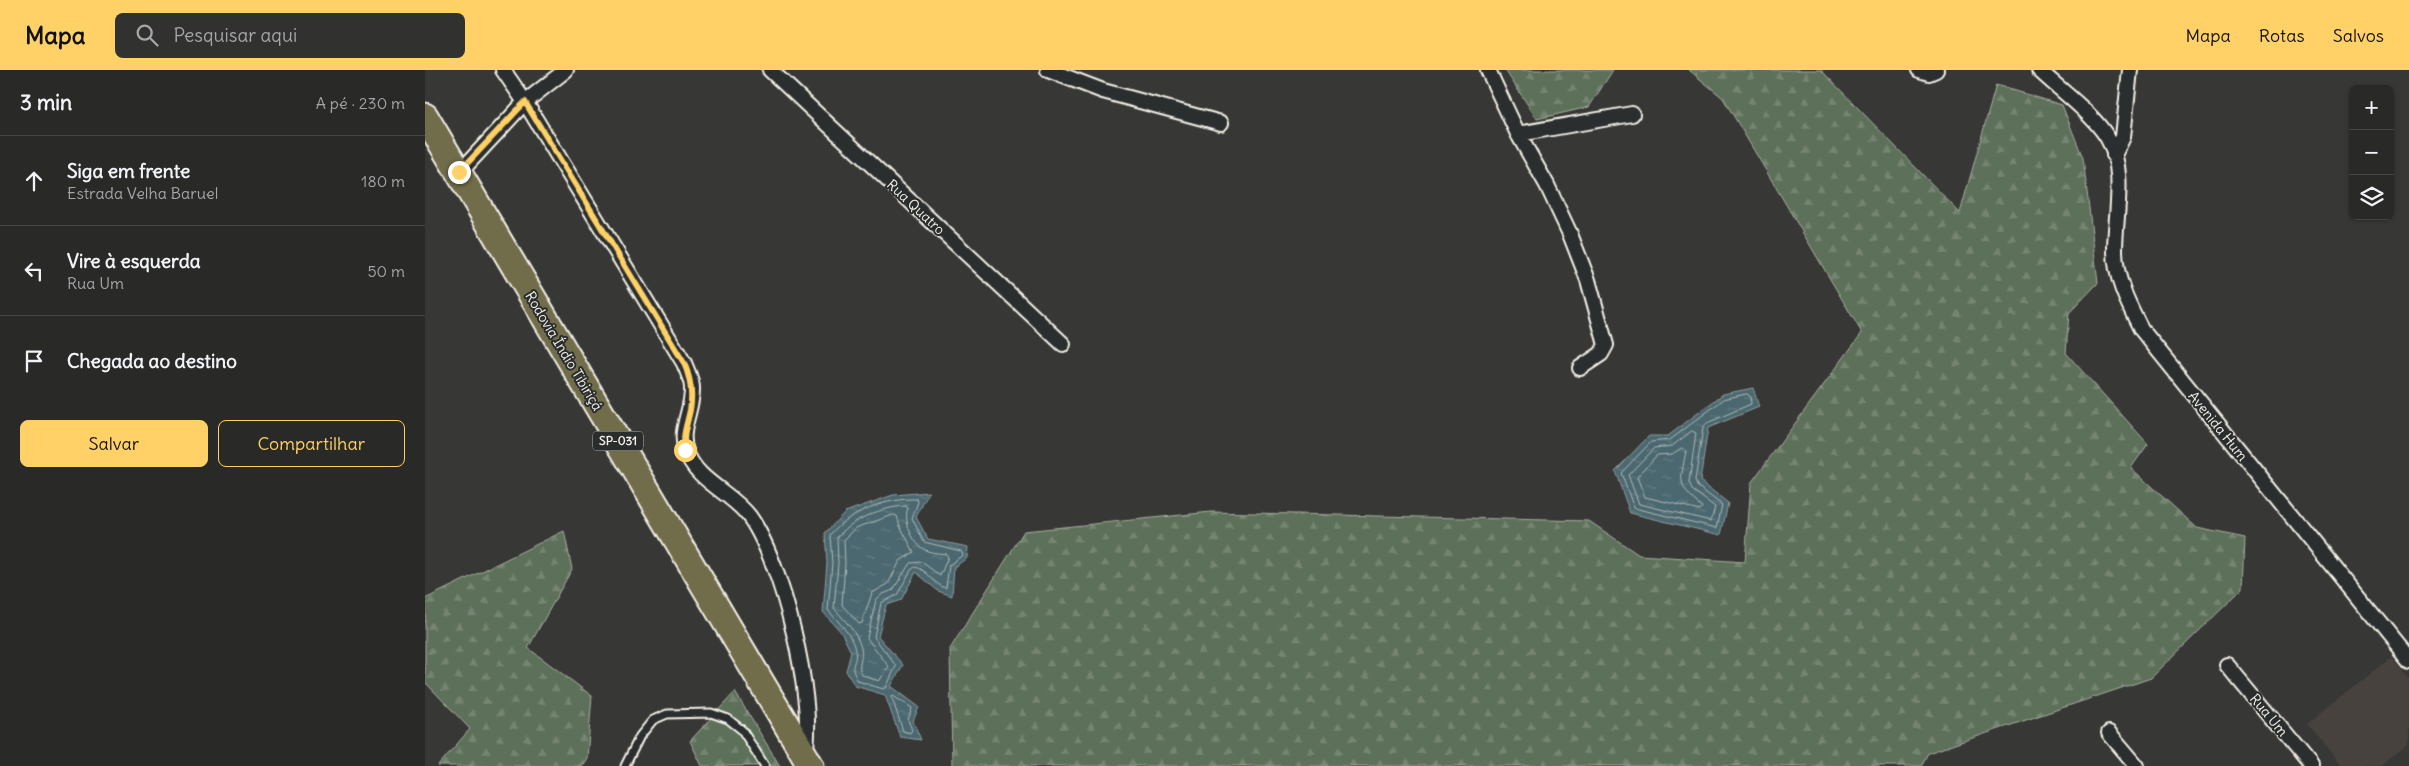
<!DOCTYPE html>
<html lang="pt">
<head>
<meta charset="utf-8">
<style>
  body { margin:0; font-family:Delius,sans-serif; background:#313130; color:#f1f3f6 }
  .controls { position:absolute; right:15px; top:15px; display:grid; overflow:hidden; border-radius:8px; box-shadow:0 1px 4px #0004 }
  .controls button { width:45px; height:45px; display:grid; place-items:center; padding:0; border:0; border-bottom:1px solid #454545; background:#292928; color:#f1f3f6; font:25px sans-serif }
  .stop { position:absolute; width:15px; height:15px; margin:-11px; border:4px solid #ffd166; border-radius:50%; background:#fff }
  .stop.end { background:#ffd166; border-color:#fff; box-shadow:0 1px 5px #0008 }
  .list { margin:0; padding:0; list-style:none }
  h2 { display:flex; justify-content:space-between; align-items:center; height:65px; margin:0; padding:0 20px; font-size:21px }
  h2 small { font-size:16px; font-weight:400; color:#a5a6a8 }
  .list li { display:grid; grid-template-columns:32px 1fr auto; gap:15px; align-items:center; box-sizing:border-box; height:90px; padding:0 20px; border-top:1px solid #454545 }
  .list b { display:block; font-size:19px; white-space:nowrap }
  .list p { margin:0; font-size:16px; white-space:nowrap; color:#a5a6a8 }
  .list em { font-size:16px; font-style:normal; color:#a5a6a8 }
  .actions { display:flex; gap:10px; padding:15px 20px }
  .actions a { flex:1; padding:11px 0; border:1px solid #ffd166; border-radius:8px; text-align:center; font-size:18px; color:#ffd166 }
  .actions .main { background:#ffd166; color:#111 }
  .icon { flex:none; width:28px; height:28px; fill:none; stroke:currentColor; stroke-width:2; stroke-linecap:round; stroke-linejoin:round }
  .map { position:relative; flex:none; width:1984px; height:696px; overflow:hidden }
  header { display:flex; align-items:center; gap:30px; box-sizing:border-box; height:70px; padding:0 25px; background:#ffd166; color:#111 }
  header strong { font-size:24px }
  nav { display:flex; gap:28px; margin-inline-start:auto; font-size:18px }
  .search { width:350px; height:45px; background:#313130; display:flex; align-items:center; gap:12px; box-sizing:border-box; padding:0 18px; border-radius:8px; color:#a5a6a8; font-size:19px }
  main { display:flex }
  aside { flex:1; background:#292928 }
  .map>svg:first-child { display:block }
  .built { fill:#47433e }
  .forest { fill:url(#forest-firs); stroke:#a8b0a1 }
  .water { fill:url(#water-ripples); stroke:#8f9e9f }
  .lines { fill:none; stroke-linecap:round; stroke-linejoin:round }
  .shore { stroke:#b0bab8; stroke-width:1 }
  .lane-casing { stroke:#f4f1e8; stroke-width:11 }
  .street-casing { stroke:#f4f1e8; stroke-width:18 }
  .highway-casing { stroke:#f4f1e8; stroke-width:29 }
  .lane { stroke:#2a2d2e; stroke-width:7 }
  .street { stroke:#2a2d2e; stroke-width:14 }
  .highway { stroke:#716d4b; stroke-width:25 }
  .route { stroke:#ffd166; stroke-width:6 }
  .labels { text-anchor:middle; stroke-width:4; stroke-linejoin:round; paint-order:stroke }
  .shield { fill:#2a2d2e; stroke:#b7b6b0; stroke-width:1 }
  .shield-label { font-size:12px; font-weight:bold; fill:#f4f1e8 }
  .street-label { font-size:14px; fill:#f4f1e8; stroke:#2a2d2e }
</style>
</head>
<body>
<header>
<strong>Mapa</strong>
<div class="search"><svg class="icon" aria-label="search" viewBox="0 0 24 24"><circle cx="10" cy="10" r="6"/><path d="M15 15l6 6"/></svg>Pesquisar aqui</div>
<nav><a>Mapa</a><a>Rotas</a><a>Salvos</a></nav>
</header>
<main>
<aside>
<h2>3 min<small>A pé · 230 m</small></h2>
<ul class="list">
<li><svg class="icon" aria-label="ahead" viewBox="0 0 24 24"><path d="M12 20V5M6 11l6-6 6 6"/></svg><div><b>Siga em frente</b><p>Estrada Velha Baruel</p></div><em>180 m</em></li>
<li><svg class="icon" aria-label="left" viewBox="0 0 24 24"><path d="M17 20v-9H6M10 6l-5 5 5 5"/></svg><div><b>Vire à esquerda</b><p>Rua Um</p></div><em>50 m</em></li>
<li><svg class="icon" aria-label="arrive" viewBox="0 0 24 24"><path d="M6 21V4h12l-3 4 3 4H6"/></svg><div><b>Chegada ao destino</b></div></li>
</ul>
<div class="actions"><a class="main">Salvar</a><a>Compartilhar</a></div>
</aside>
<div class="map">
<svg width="1984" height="696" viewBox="0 0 1984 696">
  <defs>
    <pattern id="forest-firs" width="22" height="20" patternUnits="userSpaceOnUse" patternTransform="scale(1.25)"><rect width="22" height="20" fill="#5d705a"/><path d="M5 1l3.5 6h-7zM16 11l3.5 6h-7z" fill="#758572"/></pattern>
    <pattern id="water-ripples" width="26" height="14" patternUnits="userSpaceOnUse" patternTransform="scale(1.25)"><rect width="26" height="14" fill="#4b676f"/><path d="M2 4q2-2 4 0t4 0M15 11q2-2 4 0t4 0" fill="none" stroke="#667d84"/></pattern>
  </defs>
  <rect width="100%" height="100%" fill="#373735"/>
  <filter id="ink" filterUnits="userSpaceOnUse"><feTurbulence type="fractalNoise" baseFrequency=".02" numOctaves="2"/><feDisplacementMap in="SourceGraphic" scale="10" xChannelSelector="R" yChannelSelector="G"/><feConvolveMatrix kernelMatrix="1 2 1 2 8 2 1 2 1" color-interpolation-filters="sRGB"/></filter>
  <g filter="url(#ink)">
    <!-- built -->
    <path class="built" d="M1967 586 1984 608V675L1957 696H1916L1882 654Z"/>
    <!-- forest -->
    <path class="forest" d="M1080 0H1188L1164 37 1112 49Z
      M1264 0H1396L1535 143 1571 15 1637 35 1658 88 1673 213 1644 243 1641 283 1723 374 1706 398 1772 458 1820 468 1818 518 1726 608 1503 683 1496 696H527L525 579 599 461 786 442 1164 451 1214 485 1320 492 1326 413 1437 263 1298 28Z
      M139 461 147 499 103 578 167 626 162 688 157 696H13L45 659 0 612V529Z
      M310 622 355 696H277L265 671Z"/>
    <!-- water -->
    <path class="water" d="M1328 318 1334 337 1283 358 1275 411 1303 433 1296 465 1205 443 1190 401 1224 366H1243L1298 324Z
      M504 422 491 447 503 469 543 477 542 488 529 497 527 526 513 521 491 502 476 530 461 535 453 566 478 595 466 616 494 637 488 651 496 670 475 667 460 625 430 616 421 601 426 582 416 562 398 542 402 493 400 463 420 442 468 425Z"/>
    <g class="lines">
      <!-- shore -->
      <path class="shore" d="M1322 324 1325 326 1326 334 1282 353 1278 358 1270 411 1272 416 1297 435 1292 458 1209 438 1196 403 1226 372 1245 370 1299 329Z
        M1267 361 1271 363 1264 413 1267 420 1290 437 1286 451 1214 434 1203 405 1229 378 1247 376Z
        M1257 378 1261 380C1256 412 1250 415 1277 437L1275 440 1220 427 1212 407 1232 385 1247 384Z
        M492 429 493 432 487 448 499 472 536 481 538 485 524 495 521 518C509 516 503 499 490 497L486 500 472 525 456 533 449 567 471 596 461 618 458 619 433 611C422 593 433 595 430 580 427 564 413 552 403 540L407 493 405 465C424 441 462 428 492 429Z
        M481 436 483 438C478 450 487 471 497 478 503 483 514 483 521 484L523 487 515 506 497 492 485 493 468 520 456 525 451 530 442 568 464 597 454 611 437 605C431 595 439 589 436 578 432 562 420 551 409 538L413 493 412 468C426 449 457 437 481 436Z
        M469 445 472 446 475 456 489 482 475 491 463 514 447 523 437 553 434 554 417 535 420 493 419 470 431 458Z
        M468 626 487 638 483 650 487 660 485 663 478 661 467 628Z"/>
      <!-- lane casing -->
      <g class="lane-casing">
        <path id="lane" d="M200 696 215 666 228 650 242 644 286 643 303 649 317 660 340 696"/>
      </g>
      <!-- street casing -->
      <g class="street-casing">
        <path id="street" d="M78 0 100 32 259 293C262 301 267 310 267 318 268 340 253 360 261 381 271 411 306 422 324 446 357 491 391 629 380 683
          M345 0 638 274
          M623 0 678 21 796 53
          M1063 0 1093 64 1122 115 1145 164 1163 210 1181 275 1176 284 1155 298
          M1494 0 1504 3 1511 0
          M1614 0C1635 20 1667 43 1682 67 1702 100 1690 145 1690 180 1690 209 1704 235 1716 259L1984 591
          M1093 64 1207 44
          M1689 85 1698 67 1705 0
          M34 103 100 32 141 0
          M1802 595 1886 696
          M1684 663 1712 696"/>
      </g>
      <!-- highway casing -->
      <g class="highway-casing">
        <path id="highway" d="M0 46 386 696"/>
      </g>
      <!-- lane -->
      <use href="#lane" class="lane"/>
      <!-- street -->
      <use href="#street" class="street"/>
      <!-- highway -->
      <use href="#highway" class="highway"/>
    </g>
  </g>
  <g class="lines" filter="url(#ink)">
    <!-- route -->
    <path class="route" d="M34 102 100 32 259 293C266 309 268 323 265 340 262 355 257 365 260 380"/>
  </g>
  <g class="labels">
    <!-- shield labels -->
    <rect class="shield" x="168" y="361.5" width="50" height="19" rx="4"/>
    <g class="shield-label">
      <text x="193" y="375">SP-031</text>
    </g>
    <!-- street labels -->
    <g class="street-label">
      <text transform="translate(491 137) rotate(43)" y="5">Rua Quatro</text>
      <text transform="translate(139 281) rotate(59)" y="5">Rodovia Índio Tibiriçá</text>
      <text transform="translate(1793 356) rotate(51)" y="5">Avenida Hum</text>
      <text transform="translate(1844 645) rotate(50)" y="5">Rua Um</text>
    </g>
  </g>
</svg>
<div class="controls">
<button>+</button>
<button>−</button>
<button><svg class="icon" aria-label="layers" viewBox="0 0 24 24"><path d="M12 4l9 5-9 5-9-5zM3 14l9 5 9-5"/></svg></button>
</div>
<div class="stop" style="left:260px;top:380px"></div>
<div class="stop end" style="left:34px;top:102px"></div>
</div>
</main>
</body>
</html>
